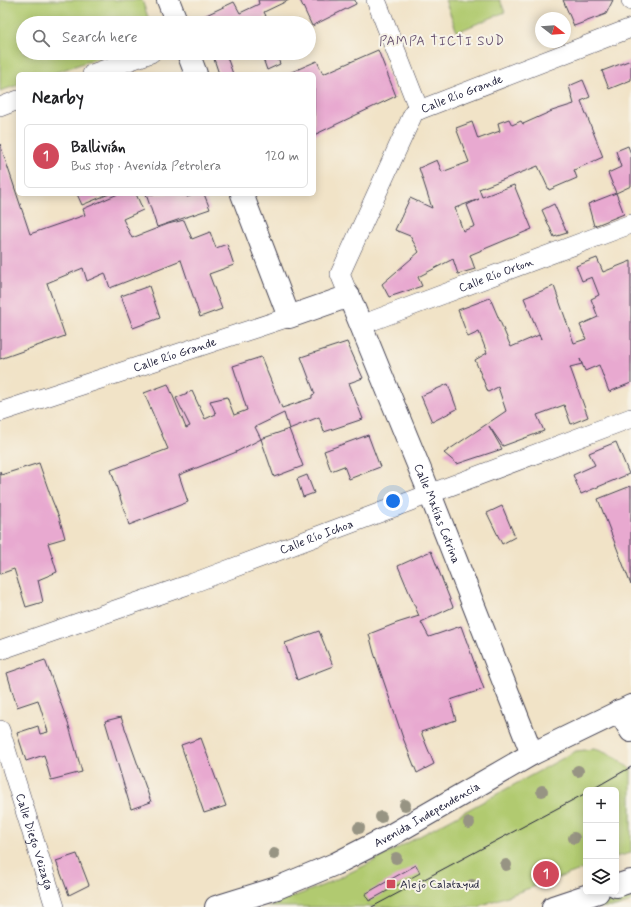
<!DOCTYPE html>
<html lang="en">
<head>
<meta charset="utf-8">
<style>
  body { margin:0; font-family:Mynerve,sans-serif; background:#f6f6f6; color:#202124 }
  .controls { position:absolute; right:12px; bottom:12px; display:grid; overflow:hidden; border-radius:6px; box-shadow:0 2px 10px #0003 }
  .controls button { width:36px; height:36px; display:grid; place-items:center; padding:0; border:0; border-bottom:1px solid #e0e0e0; background:#fff; color:#202124; font:20px sans-serif }
  .compass { position:absolute; left:535px; top:12px; width:36px; height:36px; border-radius:50%; background:#fff; box-shadow:0 2px 10px #0003; rotate:107deg }
  .you { position:absolute; left:393px; top:501px; width:14px; height:14px; margin:-10px; border:3px solid #fff; border-radius:50%; background:#1a73e8; box-shadow:0 0 0 6px #1a73e833 }
  .badge { display:grid; place-items:center; width:26px; height:26px; border-radius:50%; background:#d1495b; color:#fff; font-size:13px; font-weight:700 }
  .pin { position:absolute; translate:-50% -50%; border:2px solid #fff; box-shadow:0 1px 4px #0006 }
  .list { margin:0; padding:0; list-style:none }
  h2 { display:flex; justify-content:space-between; align-items:center; height:52px; margin:0; padding:0 16px; font-size:17px }
  h2 small { font-size:13px; font-weight:400; color:#757577 }
  .list li { display:grid; grid-template-columns:26px 1fr auto; gap:12px; align-items:center; box-sizing:border-box; height:64px; margin:0 8px 8px; padding:0 8px; border:1px solid #e0e0e0; border-radius:6px }
  .list b { display:block; font-size:15px; white-space:nowrap }
  .list p { margin:0; font-size:13px; white-space:nowrap; color:#757577 }
  .list em { font-size:13px; font-style:normal; color:#757577 }
  .icon { flex:none; width:22px; height:22px; fill:none; stroke:currentColor; stroke-width:2; stroke-linecap:round; stroke-linejoin:round }
  .map { position:relative; flex:none; width:631px; height:907px; overflow:hidden }
  .search { position:absolute; background:#fff; box-shadow:0 2px 10px #0003; left:16px; top:16px; width:300px; height:44px; display:flex; align-items:center; gap:10px; box-sizing:border-box; padding:0 14px; border-radius:22px; color:#757577; font-size:15px }
  .panel { position:absolute; background:#fff; box-shadow:0 2px 10px #0003; left:16px; top:72px; width:300px; height:124px; border-radius:6px }
  .map>svg:first-child { display:block }
  .green { fill:#b1ca6f; stroke:#6a7655 }
  .building { fill:#e8a9d0; fill-rule:evenodd }
  .lines { fill:none; stroke-linecap:round; stroke-linejoin:round }
  .street-casing { stroke:#413f50; stroke-width:20 }
  .secondary-casing { stroke:#413f50; stroke-width:24 }
  .highway-casing { stroke:#413f50; stroke-width:24 }
  .street { stroke:#fff; stroke-width:19 }
  .secondary { stroke:#fff; stroke-width:22 }
  .highway { stroke:#fff; stroke-width:22 }
  .tram { stroke:#22223b; stroke-width:1 }
  .tree { fill:#979483 }
  .poi-dot { fill:#d1495b; stroke:#f7f3e8; stroke-width:1.5 }
  .labels { text-anchor:middle; stroke-width:4; stroke-linejoin:round; paint-order:stroke }
  .street-label { font-size:12px; fill:#22223b; stroke:#f7f3e8 }
  .poi-label { font-size:12px; fill:#22223b; stroke:#f7f3e8; text-anchor:start }
  .neighbourhood-label { font-size:13px; letter-spacing:1px; fill:#67516f; stroke:#f7f3e8 }
</style>
</head>
<body>
<div class="map">
<svg width="631" height="907" viewBox="0 0 631 907">
  <rect width="100%" height="100%" fill="#f7f3e8"/>
  <filter id="ink" filterUnits="userSpaceOnUse"><feTurbulence type="fractalNoise" baseFrequency=".025" numOctaves="2"/><feDisplacementMap in="SourceGraphic" scale="8" xChannelSelector="R" yChannelSelector="G"/><feConvolveMatrix kernelMatrix="1 2 1 2 8 2 1 2 1" color-interpolation-filters="sRGB"/></filter>
  <filter id="wash" filterUnits="userSpaceOnUse"><feTurbulence type="fractalNoise" baseFrequency=".012" numOctaves="4" result="noise"/><feDisplacementMap in="SourceGraphic" scale="16" xChannelSelector="R" yChannelSelector="G"/><feGaussianBlur stdDeviation="0.9" result="paint"/><feColorMatrix in="noise" values="0 0 0 0 0 0 0 0 0 0 0 0 0 0 0 0 0 1.4 0 .05"/><feComposite in="paint" operator="in"/></filter>
  <g filter="url(#wash)">
    <rect width="100%" height="100%" fill="#f1e3c7"/>
    <!-- green -->
    <path class="green" d="M0 0H142L150 23H23V53H113L51 74H18V85L0 91Z
      M445 0H500L505 12 457 32Z
      M595 749C608 753 622 760 631 770V853L616 857V790H586V868L482 905 480 907H266L324 885 374 861 576 751Z
      M631 894V902L615 907H590Z"/>
    <g id="blocks">
      <!-- building -->
      <path class="building" d="M258 0H289L264 12 266 16 263 18 265 23H204L202 17 234 2 240 13 259 4Z
        M300 0H355L356 4 312 26Z
        M563 0H613L606 14 574 26Z
        M378 50 396 96 314 135V74H287L317 61 323 74Z
        M212 53H233L227 57 233 74H219Z
        M261 53H276L280 64 267 70Z
        M631 60V80L609 89 602 71Z
        M583 80 590 97 581 101 603 157 574 170 577 178 549 190 538 166 479 189 482 197 514 185 532 229 470 255 475 269 458 274 453 259 418 277 422 286 389 297 382 284 419 252 410 236 395 230 410 198 432 208 419 168 437 160 442 172 469 162 456 128 472 122 478 139 500 131 498 123 509 119 512 125 521 121 523 124 552 111 574 104 569 86ZM479 199 467 205 475 226 463 231 455 208Z
        M0 144 30 234 85 215 83 209 118 194H136L143 210 123 219 132 238 168 224 184 220 192 239 210 232 216 248 227 244 234 265 209 274 222 309 200 317 181 260 110 288 105 273 87 281 83 268 47 283 65 336 0 359Z
        M628 146 631 154V186L616 193 608 173 621 167 616 151Z
        M616 193 624 214 594 226 588 204Z
        M77 194H109L82 205Z
        M146 194H186L187 197 196 194H204L210 209 157 227Z
        M554 204 567 233 554 237 542 210Z
        M597 258 603 272 631 261V383L609 392 599 365 585 371 580 359 582 364 570 367 588 417 571 424 564 405 537 415 544 431 503 446 489 426 502 449 457 464 444 453 506 411 498 387 488 392 475 360 487 353 479 332 468 337 458 310 490 298 511 347 539 335 541 339 524 298 554 286 574 343 586 339 580 325 598 317 591 299 599 295 592 277 582 281 576 266Z
        M149 286 160 318 133 328 121 296Z
        M347 342 363 378 349 383 363 419 324 432 319 417 289 429 284 413 255 427 261 439 234 453 179 475 188 502 129 525 111 470 168 449 144 393 168 384 186 428 190 426 176 398 192 391 205 419 216 414 210 401 227 397 234 415 247 410 233 366 261 357 282 408 312 398V395L315 394 301 357Z
        M448 384 457 409 432 422 421 396Z
        M289 429 303 466 274 477 261 439Z
        M368 435 380 467 349 479 344 466 331 471 324 451Z
        M616 442 629 474 581 494 573 475 595 465 589 453Z
        M39 463 52 500 59 517 65 538 48 543 57 572 38 580 43 602 26 607 14 569 0 574V471L1 475Z
        M307 475 314 493 303 497 297 479Z
        M631 486V585L598 499Z
        M502 506 515 537 502 544 487 513Z
        M431 551 453 607 421 622 429 637 461 626 484 689 450 700 456 720 421 732 434 764 417 773 403 738 374 653 369 634 397 623 419 616 398 566Z
        M319 631 333 666 297 680 285 643Z
        M45 660 69 726 82 772 51 780 44 755 26 761 17 733 38 726 40 734 48 732 38 700 17 707 7 673Z
        M121 717 151 802 131 809 105 721Z
        M201 738 226 806 204 813 181 745Z
        M77 854 89 885 69 895 56 861Z
        M416 865 420 873 369 901 365 894Z"/>
    </g>
  </g>
  <g filter="url(#ink)">
    <use href="#blocks" fill-opacity="0" stroke="#413f50" stroke-width="1"/>
    <g class="lines">
      <!-- street casing -->
      <g class="street-casing">
        <g id="street">
          <path d="M376 0 419 110"/>
          <path d="M631 0V1"/>
          <path d="M92 74 151 53"/>
          <path d="M0 107 18 100"/>
          <path id="s1" d="M349 296 340 274 414 112 631 28"/>
          <path id="s2" d="M361 325 631 224"/>
          <path id="s3" d="M0 412 289 317"/>
          <path id="s4" d="M0 650 193 583 631 418"/>
          <path id="s5" d="M0 730 55 907"/>
        </g>
      </g>
      <!-- secondary casing -->
      <g class="secondary-casing">
        <g id="secondary">
          <path d="M168 0 177 23"/>
          <path d="M188 53 196 74"/>
          <path id="s6" d="M242 194 289 317 349 296 430 494 532 754"/>
          <path id="s7" d="M216 907 277 888 335 864 388 837 532 754 631 706"/>
        </g>
      </g>
      <!-- highway casing -->
      <g class="highway-casing">
        <path id="highway" d="M619 711 631 731
          M616 886 631 881
          M553 907 598 892"/>
      </g>
      <!-- street -->
      <use href="#street" class="street"/>
      <!-- secondary -->
      <use href="#secondary" class="secondary"/>
      <!-- highway -->
      <use href="#highway" class="highway"/>
      <!-- tram -->
      <path class="tram" d="M591 790 631 767
        M372 907 586 793"/>
    </g>
    <!-- trees -->
    <g class="tree">
      <circle cx="578" cy="771" r="6"/>
      <circle cx="542" cy="791" r="6"/>
      <circle cx="405" cy="805" r="6"/>
      <circle cx="381" cy="817" r="6"/>
      <circle cx="469" cy="823" r="6"/>
      <circle cx="359" cy="828" r="6"/>
      <circle cx="574" cy="838" r="6"/>
      <circle cx="274" cy="854" r="6"/>
      <circle cx="396" cy="858" r="6"/>
      <circle cx="506" cy="865" r="6"/>
      <circle cx="472" cy="885" r="6"/>
    </g>
  </g>
  <!-- markers -->
  <rect class="poi-dot" x="386" y="879" width="10" height="10" rx="2"/>
  <g class="labels">
    <!-- street labels -->
    <g class="street-label">
      <text dy="4" stroke="none"><textPath href="#s1" startOffset="253">Calle Río Grande</textPath></text>
      <text dy="4" stroke="none"><textPath href="#s2" startOffset="144">Calle Río Orton</textPath></text>
      <text dy="4" stroke="none"><textPath href="#s3" startOffset="184">Calle Río Grande</textPath></text>
      <text dy="4" stroke="none"><textPath href="#s6" startOffset="430">Calle Matías Cotrina</textPath></text>
      <text dy="4" stroke="none"><textPath href="#s4" startOffset="336">Calle Río Ichoa</textPath></text>
      <text dy="4" stroke="none"><textPath href="#s7" startOffset="231">Avenida Independencia</textPath></text>
      <text dy="4" stroke="none"><textPath href="#s5" startOffset="117">Calle Diego Veizaga</textPath></text>
    </g>
    <!-- poi labels -->
    <g class="poi-label">
      <text x="400" y="888">Alejo Calatayud</text>
    </g>
    <!-- neighbourhood labels -->
    <g class="neighbourhood-label">
      <text x="442" y="45">PAMPA TICTI SUD</text>
    </g>
  </g>
</svg>
<div class="controls">
<button>+</button>
<button>−</button>
<button><svg class="icon" aria-label="layers" viewBox="0 0 24 24"><path d="M12 4l9 5-9 5-9-5zM3 14l9 5 9-5"/></svg></button>
</div>
<svg class="compass" viewBox="-18 -18 36 36"><path d="M0-13l5 13h-10z" fill="#e53935"/><path d="M0 13l5-13h-10z" fill="#757577"/></svg>
<div class="you"></div>
<div class="pin badge" style="left:546px;top:874px">1</div>
<div class="search"><svg class="icon" aria-label="search" viewBox="0 0 24 24"><circle cx="10" cy="10" r="6"/><path d="M15 15l6 6"/></svg>Search here</div>
<section class="panel">
<h2>Nearby<small></small></h2>
<ul class="list">
<li><span class="badge">1</span><div><b>Ballivián</b><p>Bus stop · Avenida Petrolera</p></div><em>120 m</em></li>
</ul>
</section>
</div>
</body>
</html>
